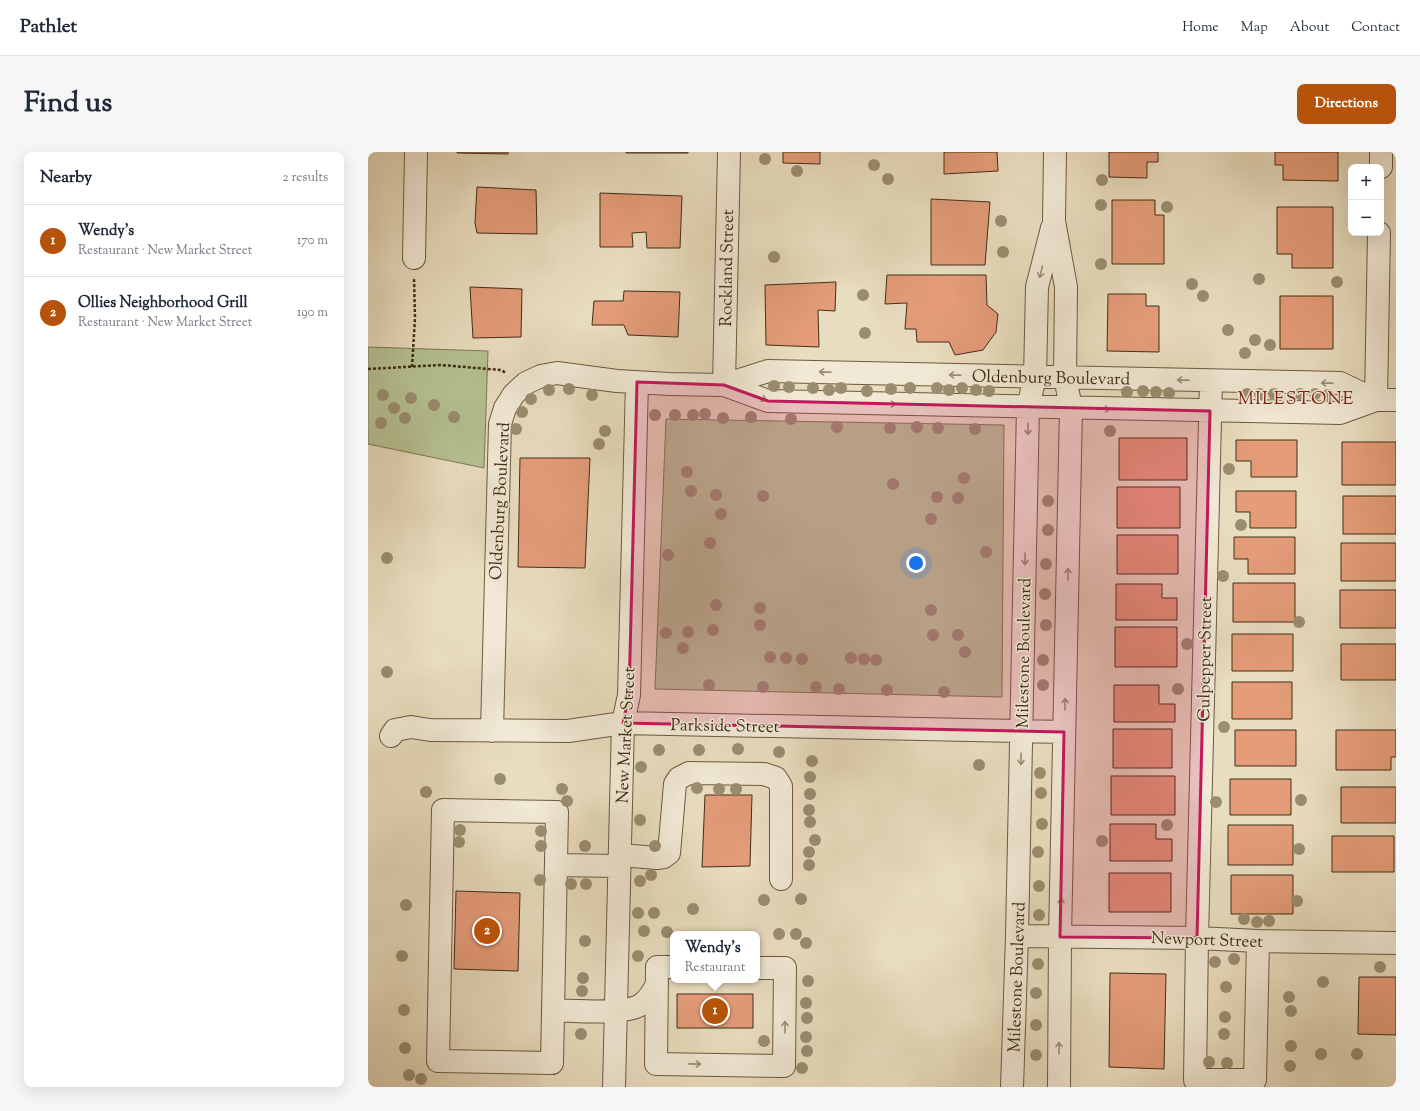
<!DOCTYPE html>
<html lang="en">
<head>
<meta charset="utf-8">
<style>
  body { margin:0; font-family:"Sorts Mill Goudy",serif; background:#f6f6f7; color:#1f2937 }
  .controls { position:absolute; right:12px; top:12px; display:grid; overflow:hidden; border-radius:8px; box-shadow:0 4px 16px #0002 }
  .controls button { width:36px; height:36px; display:grid; place-items:center; padding:0; border:0; border-bottom:1px solid #e0e1e3; background:#fff; color:#1f2937; font:20px sans-serif }
  .you { position:absolute; left:548px; top:411px; width:14px; height:14px; margin:-10px; border:3px solid #fff; border-radius:50%; background:#1a73e8; box-shadow:0 0 0 6px #1a73e833 }
  .badge { display:grid; place-items:center; width:26px; height:26px; border-radius:50%; background:#b45309; color:#fff; font-size:13px; font-weight:700 }
  .pin { position:absolute; translate:-50% -50%; border:2px solid #fff; box-shadow:0 1px 4px #0006 }
  .popup { position:absolute; left:302px; top:779px; width:90px; height:52px; box-sizing:border-box; display:grid; place-content:center; border-radius:8px; background:#fff; filter:drop-shadow(0 1px 3px #0005); font-size:13px; white-space:nowrap; color:#747a83 }
  .popup b { font-size:15px; color:#1f2937 }
  .popup::after { content:''; position:absolute; left:50%; top:100%; margin-left:-8px; border:8px solid transparent; border-top-color:#fff }
  .list { margin:0; padding:0; list-style:none }
  h2 { display:flex; justify-content:space-between; align-items:center; height:52px; margin:0; padding:0 16px; font-size:17px }
  h2 small { font-size:13px; font-weight:400; color:#747a83 }
  .list li { display:grid; grid-template-columns:26px 1fr auto; gap:12px; align-items:center; box-sizing:border-box; height:72px; padding:0 16px; border-top:1px solid #e0e1e3 }
  .list b { display:block; font-size:15px; white-space:nowrap }
  .list p { margin:0; font-size:13px; white-space:nowrap; color:#747a83 }
  .list em { font-size:13px; font-style:normal; color:#747a83 }
  .map { position:relative; flex:none; width:1028px; height:935px; overflow:hidden; border-radius:8px }
  header { display:flex; align-items:center; gap:24px; box-sizing:border-box; height:56px; padding:0 20px; background:#fff; border-bottom:1px solid #e0e1e3 }
  header strong { font-size:19px }
  nav { display:flex; gap:22px; margin-inline-start:auto; font-size:14px }
  .intro { display:flex; align-items:center; justify-content:space-between; box-sizing:border-box; height:96px; padding:0 24px }
  h1 { margin:0; font-size:28px }
  .button { padding:10px 18px; border-radius:8px; background:#b45309; color:#fff; font-size:14px; font-weight:700 }
  main { display:flex; gap:24px; padding:0 24px }
  aside { flex:1; background:#fff; border-radius:8px; box-shadow:0 4px 16px #0002 }
  .map>svg:first-child { display:block }
  .green { fill:#b5c192; stroke:#7c7854 }
  .building { fill:#e49c79; stroke:#422e16 }
  .lines { fill:none; stroke-linecap:round; stroke-linejoin:round }
  .minor-casing { stroke:#6c5a40; stroke-width:24 }
  .path { stroke:#422e16; stroke-width:2.5; stroke-dasharray:3 2; stroke-linecap:butt }
  .minor { stroke:#f1e9d5; stroke-width:22 }
  .tree { fill:#9a8d70 }
  .oneway { stroke:#9a8c76 }
  .marked { fill:#c2185b; fill-opacity:0.2; stroke:#c2185b; stroke-width:3; stroke-linejoin:round }
  .labels { text-anchor:middle; stroke-width:3; stroke-linejoin:round; paint-order:stroke }
  .street-label { font-size:17px; fill:#422e16; stroke:#f1e9d5 }
  .neighbourhood-label { font-size:18px; letter-spacing:1px; fill:#7a1f14; stroke:#f1e9d5 }
</style>
</head>
<body>
<header>
<strong>Pathlet</strong>
<nav><a>Home</a><a>Map</a><a>About</a><a>Contact</a></nav>
</header>
<div class="intro"><h1>Find us</h1><a class="button">Directions</a></div>
<main>
<aside>
<h2>Nearby<small>2 results</small></h2>
<ul class="list">
<li><span class="badge">1</span><div><b>Wendy's</b><p>Restaurant · New Market Street</p></div><em>170 m</em></li>
<li><span class="badge">2</span><div><b>Ollies Neighborhood Grill</b><p>Restaurant · New Market Street</p></div><em>190 m</em></li>
</ul>
</aside>
<div class="map">
<svg width="1028" height="935" viewBox="0 0 1028 935">
  <rect width="100%" height="100%" fill="#e9ddbf"/>
  <filter id="stains"><feTurbulence type="fractalNoise" baseFrequency=".005" numOctaves="4"/><feColorMatrix values="0 0 0 0 .2 0 0 0 0 .09 0 0 0 0 .02 0 0 0 .5 -.17"/></filter>
  <radialGradient id="worn" r=".72"><stop offset=".6" stop-color="#630" stop-opacity="0"/><stop offset="1" stop-color="#630" stop-opacity=".3"/></radialGradient>
  <!-- green -->
  <path class="green" d="M0 195 120 199 116 316 0 292Z
    M298 267 636 273 634 545 287 537Z"/>
  <!-- building -->
  <path class="building" d="M89 0H140V2L89 1Z
    M258 0H320V1H258Z
    M415 0H452V12L415 11Z
    M576 0H629L630 19 576 22Z
    M741 0H790V10H779V26L741 25Z
    M907 0H970V29L915 28V13H907Z
    M109 35 168 38 169 82 109 81 107 71Z
    M232 41 314 44 312 96H279L278 80 264 81 265 95H232Z
    M563 47 622 50 617 113H563Z
    M744 48H787V63H796V112H744Z
    M909 55H965V116H924V102H909Z
    M519 123H618L619 153 630 162 628 180 615 198 587 203 581 190H549L548 177H537L539 151 517 152Z
    M468 130 467 159 450 158 451 195 398 193 397 133Z
    M102 135 154 137 153 185 105 186Z
    M256 139 312 140 310 185 260 183 256 173H224L226 149H255Z
    M740 142H778V154H791V200L739 199Z
    M912 144H965V197H912Z
    M751 286H819V328H751Z
    M868 288H929V325H883V309H868Z
    M974 290H1028V333H974Z
    M152 306H222L217 416 150 415Z
    M749 335H812V376H749Z
    M868 339H928V376H882V360H868Z
    M975 344H1028V382H975Z
    M749 383H810V422H749Z
    M866 385H927V422H880V407H866Z
    M973 391H1028V429H973Z
    M865 431H927V470H865Z
    M748 432H794V446H809V468H748Z
    M972 438H1028V476H972Z
    M747 475H809V515H747Z
    M864 482H925V519H864Z
    M973 492H1028V528H973Z
    M864 530H924V567H864Z
    M746 533H791V552H807V570H746Z
    M745 577H804V616H745Z
    M867 578H928V614H867Z
    M968 578H1028V605H1023V618H968Z
    M743 624H807V663H743Z
    M862 627H923V663H862Z
    M973 635H1028V671H973Z
    M337 643H384L382 714 334 715Z
    M742 672H788V687H804V709H742Z
    M860 673H925V713H860Z
    M964 684H1026V720H964Z
    M741 721H803V760H741Z
    M863 723H925V762H863Z
    M88 739 152 741 150 819 86 817Z
    M742 821 798 822 796 917 741 915Z
    M991 825H1028V883L990 882Z
    M309 842H385V876H309Z"/>
  <g class="lines">
    <!-- minor casing -->
    <g class="minor-casing">
      <path id="minor" d="M687 0 686 69 698 135 697 225 703 256 692 785 691 935
        M1013 15V0
        M46 106 48 0
        M843 229 829 786 827 928H887L890 789
        M356 233 400 249 972 261 1008 248H1028
        M356 233 361 0
        M1008 248 1011 81
        M124 579 132 272 137 256 146 242 158 231 173 224 189 221 249 229 301 232 356 233 400 219 972 231 1008 248
        M23 584 27 578 43 575 62 578 200 579 255 571 696 580
        M75 658 189 660 184 911 70 909Z
        M252 703 289 706 296 705 301 701 307 632 311 626 321 621 396 622 408 626 413 634V727
        M188 713 251 714
        M649 784 829 786 890 789 1028 791
        M305 815H289L288 912 416 914 417 816H389
        M185 858C205 859 259 863 274 852 281 847 285 840 289 832
        M246 935 255 571 261 543 269 230
        M644 935 649 784 660 255 667 225 669 135 684 76"/>
    </g>
    <!-- path -->
    <path class="path" d="M44 215 47 166 46 125
      M0 217 73 213 133 218 138 221"/>
    <!-- minor -->
    <use href="#minor" class="minor"/>
  </g>
  <!-- trees -->
  <g class="tree">
    <circle cx="397" cy="7" r="6"/>
    <circle cx="506" cy="13" r="6"/>
    <circle cx="429" cy="19" r="6"/>
    <circle cx="520" cy="27" r="6"/>
    <circle cx="734" cy="28" r="6"/>
    <circle cx="733" cy="53" r="6"/>
    <circle cx="799" cy="55" r="6"/>
    <circle cx="633" cy="69" r="6"/>
    <circle cx="635" cy="100" r="6"/>
    <circle cx="406" cy="105" r="6"/>
    <circle cx="733" cy="112" r="6"/>
    <circle cx="891" cy="127" r="6"/>
    <circle cx="969" cy="130" r="6"/>
    <circle cx="824" cy="132" r="6"/>
    <circle cx="495" cy="143" r="6"/>
    <circle cx="835" cy="144" r="6"/>
    <circle cx="860" cy="178" r="6"/>
    <circle cx="497" cy="181" r="6"/>
    <circle cx="887" cy="188" r="6"/>
    <circle cx="902" cy="193" r="6"/>
    <circle cx="877" cy="201" r="6"/>
    <circle cx="406" cy="234" r="6"/>
    <circle cx="421" cy="235" r="6"/>
    <circle cx="445" cy="236" r="6"/>
    <circle cx="473" cy="236" r="6"/>
    <circle cx="542" cy="236" r="6"/>
    <circle cx="569" cy="236" r="6"/>
    <circle cx="594" cy="236" r="6"/>
    <circle cx="201" cy="237" r="6"/>
    <circle cx="523" cy="237" r="6"/>
    <circle cx="181" cy="238" r="6"/>
    <circle cx="461" cy="238" r="6"/>
    <circle cx="581" cy="238" r="6"/>
    <circle cx="608" cy="238" r="6"/>
    <circle cx="499" cy="239" r="6"/>
    <circle cx="621" cy="239" r="6"/>
    <circle cx="775" cy="239" r="6"/>
    <circle cx="759" cy="240" r="6"/>
    <circle cx="788" cy="240" r="6"/>
    <circle cx="801" cy="241" r="6"/>
    <circle cx="879" cy="242" r="6"/>
    <circle cx="892" cy="242" r="6"/>
    <circle cx="906" cy="242" r="6"/>
    <circle cx="932" cy="242" r="6"/>
    <circle cx="947" cy="242" r="6"/>
    <circle cx="15" cy="243" r="6"/>
    <circle cx="224" cy="243" r="6"/>
    <circle cx="960" cy="243" r="6"/>
    <circle cx="43" cy="246" r="6"/>
    <circle cx="163" cy="247" r="6"/>
    <circle cx="66" cy="253" r="6"/>
    <circle cx="26" cy="256" r="6"/>
    <circle cx="154" cy="260" r="6"/>
    <circle cx="337" cy="262" r="6"/>
    <circle cx="287" cy="263" r="6"/>
    <circle cx="307" cy="263" r="6"/>
    <circle cx="325" cy="263" r="6"/>
    <circle cx="86" cy="265" r="6"/>
    <circle cx="383" cy="265" r="6"/>
    <circle cx="37" cy="266" r="6"/>
    <circle cx="355" cy="266" r="6"/>
    <circle cx="423" cy="267" r="6"/>
    <circle cx="13" cy="271" r="6"/>
    <circle cx="469" cy="275" r="6"/>
    <circle cx="549" cy="275" r="6"/>
    <circle cx="522" cy="276" r="6"/>
    <circle cx="570" cy="276" r="6"/>
    <circle cx="148" cy="277" r="6"/>
    <circle cx="607" cy="277" r="6"/>
    <circle cx="237" cy="279" r="6"/>
    <circle cx="742" cy="279" r="6"/>
    <circle cx="231" cy="292" r="6"/>
    <circle cx="861" cy="317" r="6"/>
    <circle cx="319" cy="320" r="6"/>
    <circle cx="596" cy="326" r="6"/>
    <circle cx="525" cy="332" r="6"/>
    <circle cx="323" cy="339" r="6"/>
    <circle cx="348" cy="343" r="6"/>
    <circle cx="395" cy="344" r="6"/>
    <circle cx="569" cy="345" r="6"/>
    <circle cx="590" cy="346" r="6"/>
    <circle cx="680" cy="349" r="6"/>
    <circle cx="353" cy="362" r="6"/>
    <circle cx="563" cy="367" r="6"/>
    <circle cx="873" cy="373" r="6"/>
    <circle cx="680" cy="378" r="6"/>
    <circle cx="342" cy="391" r="6"/>
    <circle cx="618" cy="400" r="6"/>
    <circle cx="300" cy="403" r="6"/>
    <circle cx="19" cy="406" r="6"/>
    <circle cx="678" cy="412" r="6"/>
    <circle cx="855" cy="424" r="6"/>
    <circle cx="677" cy="442" r="6"/>
    <circle cx="348" cy="453" r="6"/>
    <circle cx="392" cy="456" r="6"/>
    <circle cx="563" cy="458" r="6"/>
    <circle cx="931" cy="470" r="6"/>
    <circle cx="392" cy="473" r="6"/>
    <circle cx="678" cy="473" r="6"/>
    <circle cx="345" cy="478" r="6"/>
    <circle cx="320" cy="480" r="6"/>
    <circle cx="298" cy="481" r="6"/>
    <circle cx="565" cy="483" r="6"/>
    <circle cx="590" cy="483" r="6"/>
    <circle cx="819" cy="492" r="6"/>
    <circle cx="315" cy="496" r="6"/>
    <circle cx="597" cy="500" r="6"/>
    <circle cx="402" cy="505" r="6"/>
    <circle cx="418" cy="506" r="6"/>
    <circle cx="483" cy="506" r="6"/>
    <circle cx="434" cy="507" r="6"/>
    <circle cx="496" cy="507" r="6"/>
    <circle cx="508" cy="508" r="6"/>
    <circle cx="675" cy="508" r="6"/>
    <circle cx="19" cy="520" r="6"/>
    <circle cx="341" cy="533" r="6"/>
    <circle cx="675" cy="533" r="6"/>
    <circle cx="395" cy="535" r="6"/>
    <circle cx="448" cy="535" r="6"/>
    <circle cx="471" cy="537" r="6"/>
    <circle cx="810" cy="537" r="6"/>
    <circle cx="519" cy="538" r="6"/>
    <circle cx="576" cy="540" r="6"/>
    <circle cx="856" cy="575" r="6"/>
    <circle cx="370" cy="597" r="6"/>
    <circle cx="291" cy="598" r="6"/>
    <circle cx="331" cy="598" r="6"/>
    <circle cx="411" cy="600" r="6"/>
    <circle cx="444" cy="609" r="6"/>
    <circle cx="611" cy="613" r="6"/>
    <circle cx="273" cy="615" r="6"/>
    <circle cx="672" cy="621" r="6"/>
    <circle cx="442" cy="625" r="6"/>
    <circle cx="132" cy="627" r="6"/>
    <circle cx="329" cy="636" r="6"/>
    <circle cx="194" cy="637" r="6"/>
    <circle cx="351" cy="637" r="6"/>
    <circle cx="368" cy="637" r="6"/>
    <circle cx="58" cy="640" r="6"/>
    <circle cx="673" cy="641" r="6"/>
    <circle cx="442" cy="642" r="6"/>
    <circle cx="933" cy="648" r="6"/>
    <circle cx="199" cy="649" r="6"/>
    <circle cx="848" cy="650" r="6"/>
    <circle cx="441" cy="658" r="6"/>
    <circle cx="272" cy="668" r="6"/>
    <circle cx="442" cy="670" r="6"/>
    <circle cx="674" cy="672" r="6"/>
    <circle cx="799" cy="673" r="6"/>
    <circle cx="92" cy="678" r="6"/>
    <circle cx="173" cy="679" r="6"/>
    <circle cx="447" cy="688" r="6"/>
    <circle cx="734" cy="689" r="6"/>
    <circle cx="91" cy="690" r="6"/>
    <circle cx="173" cy="694" r="6"/>
    <circle cx="217" cy="694" r="6"/>
    <circle cx="287" cy="694" r="6"/>
    <circle cx="931" cy="697" r="6"/>
    <circle cx="441" cy="700" r="6"/>
    <circle cx="670" cy="700" r="6"/>
    <circle cx="441" cy="713" r="6"/>
    <circle cx="283" cy="723" r="6"/>
    <circle cx="172" cy="728" r="6"/>
    <circle cx="272" cy="729" r="6"/>
    <circle cx="203" cy="732" r="6"/>
    <circle cx="218" cy="732" r="6"/>
    <circle cx="671" cy="734" r="6"/>
    <circle cx="433" cy="747" r="6"/>
    <circle cx="396" cy="748" r="6"/>
    <circle cx="929" cy="749" r="6"/>
    <circle cx="38" cy="753" r="6"/>
    <circle cx="325" cy="757" r="6"/>
    <circle cx="270" cy="761" r="6"/>
    <circle cx="286" cy="761" r="6"/>
    <circle cx="671" cy="763" r="6"/>
    <circle cx="876" cy="767" r="6"/>
    <circle cx="901" cy="769" r="6"/>
    <circle cx="889" cy="770" r="6"/>
    <circle cx="276" cy="779" r="6"/>
    <circle cx="299" cy="780" r="6"/>
    <circle cx="411" cy="782" r="6"/>
    <circle cx="428" cy="782" r="6"/>
    <circle cx="217" cy="789" r="6"/>
    <circle cx="438" cy="791" r="6"/>
    <circle cx="34" cy="804" r="6"/>
    <circle cx="270" cy="804" r="6"/>
    <circle cx="866" cy="807" r="6"/>
    <circle cx="847" cy="810" r="6"/>
    <circle cx="670" cy="812" r="6"/>
    <circle cx="1012" cy="815" r="6"/>
    <circle cx="215" cy="826" r="6"/>
    <circle cx="440" cy="829" r="6"/>
    <circle cx="955" cy="830" r="6"/>
    <circle cx="858" cy="835" r="6"/>
    <circle cx="214" cy="839" r="6"/>
    <circle cx="668" cy="841" r="6"/>
    <circle cx="921" cy="845" r="6"/>
    <circle cx="438" cy="851" r="6"/>
    <circle cx="36" cy="858" r="6"/>
    <circle cx="923" cy="859" r="6"/>
    <circle cx="857" cy="865" r="6"/>
    <circle cx="439" cy="866" r="6"/>
    <circle cx="668" cy="873" r="6"/>
    <circle cx="213" cy="882" r="6"/>
    <circle cx="856" cy="882" r="6"/>
    <circle cx="438" cy="885" r="6"/>
    <circle cx="396" cy="889" r="6"/>
    <circle cx="923" cy="894" r="6"/>
    <circle cx="37" cy="896" r="6"/>
    <circle cx="439" cy="899" r="6"/>
    <circle cx="953" cy="902" r="6"/>
    <circle cx="989" cy="902" r="6"/>
    <circle cx="668" cy="903" r="6"/>
    <circle cx="841" cy="910" r="6"/>
    <circle cx="859" cy="911" r="6"/>
    <circle cx="922" cy="914" r="6"/>
    <circle cx="434" cy="916" r="6"/>
    <circle cx="41" cy="923" r="6"/>
    <circle cx="53" cy="927" r="6"/>
  </g>
  <!-- one-way arrows -->
  <defs><path id="oneway-shaft" d="M-6 0H5M1.5-3L5.5 0L1.5 3" fill="none" stroke-width="1.6" stroke-linecap="round" stroke-linejoin="round"/></defs>
  <g class="oneway">
    <use href="#oneway-shaft" transform="translate(673 120) rotate(104)"/>
    <use href="#oneway-shaft" transform="translate(457 220) rotate(-179)"/>
    <use href="#oneway-shaft" transform="translate(587 223) rotate(-179)"/>
    <use href="#oneway-shaft" transform="translate(815 228) rotate(-179)"/>
    <use href="#oneway-shaft" transform="translate(959 231) rotate(-179)"/>
    <use href="#oneway-shaft" transform="translate(393 246) rotate(21)"/>
    <use href="#oneway-shaft" transform="translate(522 252) rotate(1)"/>
    <use href="#oneway-shaft" transform="translate(736 257) rotate(1)"/>
    <use href="#oneway-shaft" transform="translate(660 277) rotate(91)"/>
    <use href="#oneway-shaft" transform="translate(657 407) rotate(91)"/>
    <use href="#oneway-shaft" transform="translate(700 422) rotate(-89)"/>
    <use href="#oneway-shaft" transform="translate(697 552) rotate(-89)"/>
    <use href="#oneway-shaft" transform="translate(653 607) rotate(91)"/>
    <use href="#oneway-shaft" transform="translate(693 752) rotate(-89)"/>
    <use href="#oneway-shaft" transform="translate(417 875) rotate(-90)"/>
    <use href="#oneway-shaft" transform="translate(691 896) rotate(-90)"/>
    <use href="#oneway-shaft" transform="translate(327 912) rotate(1)"/>
  </g>
  <!-- marked area -->
  <path class="marked" d="M269 230 356 233 400 249 842 259 829 786 692 785 696 580 255 571 261 543Z"/>
  <g class="labels">
    <!-- street labels -->
    <g class="street-label">
      <text transform="translate(358 116) rotate(-89)" y="6">Rockland Street</text>
      <text transform="translate(683 225) rotate(1)" y="6">Oldenburg Boulevard</text>
      <text transform="translate(131 349) rotate(-87)" y="6">Oldenburg Boulevard</text>
      <text transform="translate(655 501) rotate(-89)" y="6">Milestone Boulevard</text>
      <text transform="translate(836 507) rotate(-89)" y="6">Culpepper Street</text>
      <text transform="translate(357 573) rotate(1)" y="6">Parkside Street</text>
      <text transform="translate(257 583) rotate(-87)" y="6">New Market Street</text>
      <text transform="translate(839 787) rotate(2)" y="6">Newport Street</text>
      <text transform="translate(648 825) rotate(-88)" y="6">Milestone Boulevard</text>
    </g>
    <!-- neighbourhood labels -->
    <g class="neighbourhood-label">
      <text x="928" y="252">MILESTONE</text>
    </g>
  </g>
  <rect width="100%" height="100%" filter="url(#stains)"/>
  <rect width="100%" height="100%" fill="url(#worn)"/>
</svg>
<div class="controls">
<button>+</button>
<button>−</button>
</div>
<div class="you"></div>
<div class="pin badge" style="left:347px;top:859px">1</div>
<div class="popup"><b>Wendy's</b>Restaurant</div>
<div class="pin badge" style="left:119px;top:779px">2</div>
</div>
</main>
</body>
</html>
